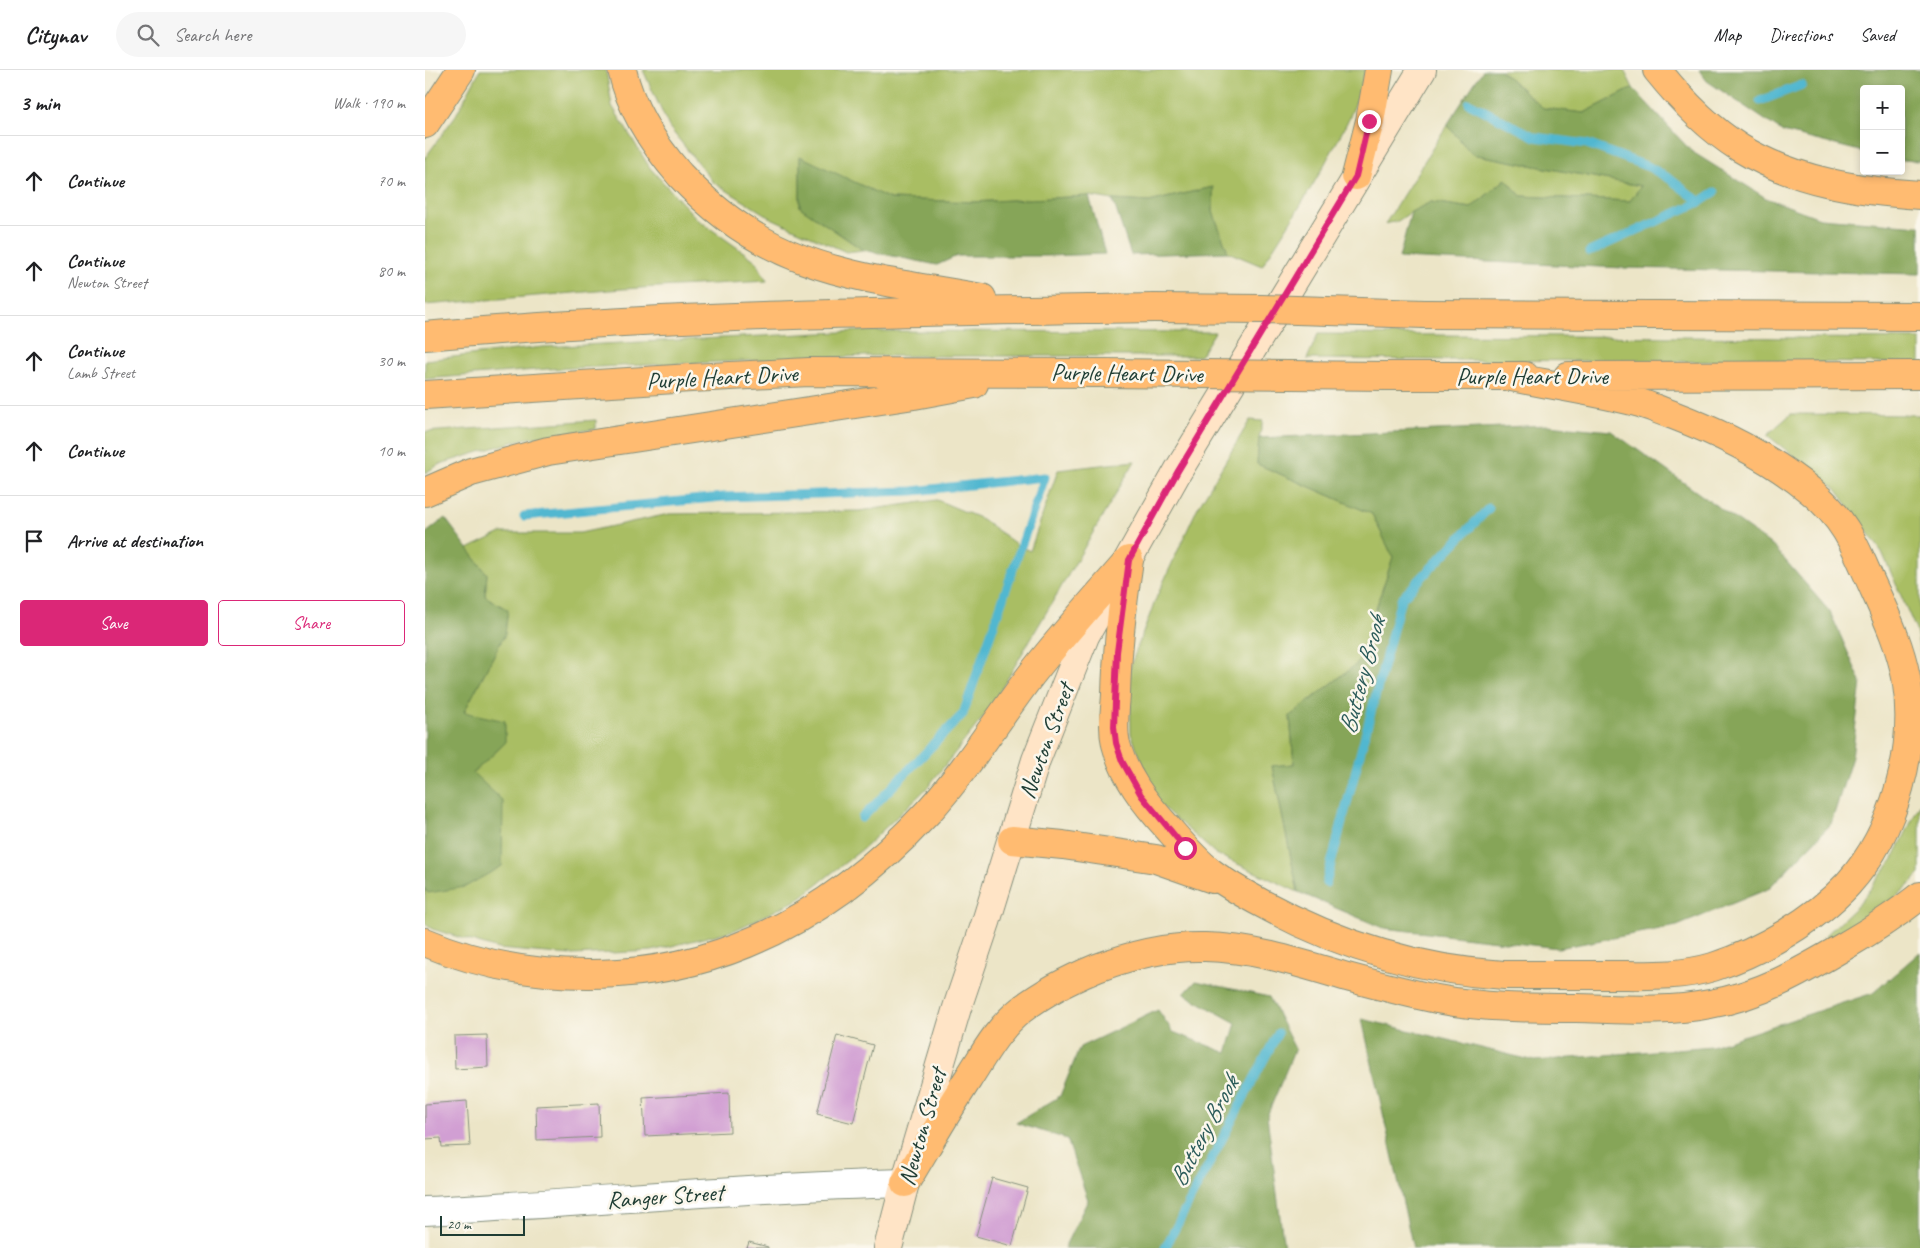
<!DOCTYPE html>
<html lang="en">
<head>
<meta charset="utf-8">
<style>
  body { margin:0; font-family:Caveat,sans-serif; background:#f6f6f6; color:#202124 }
  .controls { position:absolute; right:15px; top:15px; display:grid; overflow:hidden; border-radius:5px; box-shadow:0 2px 8px #0003 }
  .controls button { width:45px; height:45px; display:grid; place-items:center; padding:0; border:0; border-bottom:1px solid #e0e0e0; background:#fff; color:#202124; font:25px sans-serif }
  .scale { position:absolute; left:15px; bottom:12px; width:85px; box-sizing:border-box; padding-left:5px; border:2px solid #1f3d34; border-top:0; font-size:14px; line-height:18px; white-space:nowrap; color:#1f3d34; -webkit-text-stroke:4px #fbf7ec; paint-order:stroke }
  .stop { position:absolute; width:15px; height:15px; margin:-11px; border:4px solid #db2777; border-radius:50%; background:#fff }
  .stop.end { background:#db2777; border-color:#fff; box-shadow:0 1px 5px #0008 }
  .list { margin:0; padding:0; list-style:none }
  h2 { display:flex; justify-content:space-between; align-items:center; height:65px; margin:0; padding:0 20px; font-size:21px }
  h2 small { font-size:16px; font-weight:400; color:#757577 }
  .list li { display:grid; grid-template-columns:32px 1fr auto; gap:15px; align-items:center; box-sizing:border-box; height:90px; padding:0 20px; border-top:1px solid #e0e0e0 }
  .list b { display:block; font-size:19px; white-space:nowrap }
  .list p { margin:0; font-size:16px; white-space:nowrap; color:#757577 }
  .list em { font-size:16px; font-style:normal; color:#757577 }
  .actions { display:flex; gap:10px; padding:15px 20px }
  .actions a { flex:1; padding:11px 0; border:1px solid #db2777; border-radius:5px; text-align:center; font-size:18px; color:#db2777 }
  .actions .main { background:#db2777; color:#fff }
  .icon { flex:none; width:28px; height:28px; fill:none; stroke:currentColor; stroke-width:2; stroke-linecap:round; stroke-linejoin:round }
  .map { position:relative; flex:none; width:1495px; height:1178px; overflow:hidden }
  header { display:flex; align-items:center; gap:30px; box-sizing:border-box; height:70px; padding:0 25px; background:#fff; border-bottom:1px solid #e0e0e0 }
  header strong { font-size:24px }
  nav { display:flex; gap:28px; margin-inline-start:auto; font-size:18px }
  .search { width:350px; height:45px; background:#f6f6f6; display:flex; align-items:center; gap:12px; box-sizing:border-box; padding:0 18px; border-radius:28px; color:#757577; font-size:19px }
  main { display:flex }
  aside { flex:1; background:#fff }
  .map>svg:first-child { display:block }
  .green { fill:#a9be63; stroke:#647e4c }
  .forest { fill:#86a559; stroke:#527146 }
  .lines { fill:none; stroke-linecap:round; stroke-linejoin:round }
  .stream { stroke:#51b7d0; stroke-width:9 }
  .building { fill:#d19fd3 }
  .street-casing { stroke:#86917e; stroke-width:30 }
  .secondary-casing { stroke:#86917e; stroke-width:30 }
  .primary-casing { stroke:#86917e; stroke-width:30 }
  .street { stroke:#fff; stroke-width:28 }
  .secondary { stroke:#ffe4c6; stroke-width:28 }
  .primary { stroke:#ffbb71; stroke-width:28 }
  .primary-bridge-casing { stroke:#86917e; stroke-width:30; stroke-linecap:butt }
  .primary-bridge { stroke:#ffbb71; stroke-width:28 }
  .route { stroke:#db2777; stroke-width:6 }
  .labels { text-anchor:middle; stroke-width:5; stroke-linejoin:round; paint-order:stroke }
  .street-label { font-size:24px; fill:#1f3d34; stroke:#fbf7ec }
  .water-label { font-size:25px; font-style:italic; fill:#2c5c5b; stroke:#fbf7ec }
</style>
</head>
<body>
<header>
<strong>Citynav</strong>
<div class="search"><svg class="icon" aria-label="search" viewBox="0 0 24 24"><circle cx="10" cy="10" r="6"/><path d="M15 15l6 6"/></svg>Search here</div>
<nav><a>Map</a><a>Directions</a><a>Saved</a></nav>
</header>
<main>
<aside>
<h2>3 min<small>Walk · 190 m</small></h2>
<ul class="list">
<li><svg class="icon" aria-label="ahead" viewBox="0 0 24 24"><path d="M12 20V5M6 11l6-6 6 6"/></svg><div><b>Continue</b></div><em>70 m</em></li>
<li><svg class="icon" aria-label="ahead" viewBox="0 0 24 24"><path d="M12 20V5M6 11l6-6 6 6"/></svg><div><b>Continue</b><p>Newton Street</p></div><em>80 m</em></li>
<li><svg class="icon" aria-label="ahead" viewBox="0 0 24 24"><path d="M12 20V5M6 11l6-6 6 6"/></svg><div><b>Continue</b><p>Lamb Street</p></div><em>30 m</em></li>
<li><svg class="icon" aria-label="ahead" viewBox="0 0 24 24"><path d="M12 20V5M6 11l6-6 6 6"/></svg><div><b>Continue</b></div><em>10 m</em></li>
<li><svg class="icon" aria-label="arrive" viewBox="0 0 24 24"><path d="M6 21V4h12l-3 4 3 4H6"/></svg><div><b>Arrive at destination</b></div></li>
</ul>
<div class="actions"><a class="main">Save</a><a>Share</a></div>
</aside>
<div class="map">
<svg width="1495" height="1178" viewBox="0 0 1495 1178">
  <rect width="100%" height="100%" fill="#fbf7ec"/>
  <filter id="ink" filterUnits="userSpaceOnUse"><feTurbulence type="fractalNoise" baseFrequency=".02" numOctaves="2"/><feDisplacementMap in="SourceGraphic" scale="10" xChannelSelector="R" yChannelSelector="G"/><feConvolveMatrix kernelMatrix="1 2 1 2 8 2 1 2 1" color-interpolation-filters="sRGB"/></filter>
  <filter id="wash" filterUnits="userSpaceOnUse"><feTurbulence type="fractalNoise" baseFrequency=".0096" numOctaves="4" result="noise"/><feDisplacementMap in="SourceGraphic" scale="20" xChannelSelector="R" yChannelSelector="G"/><feGaussianBlur stdDeviation="1.12" result="paint"/><feColorMatrix in="noise" values="0 0 0 0 0 0 0 0 0 0 0 0 0 0 0 0 0 1.4 0 .05"/><feComposite in="paint" operator="in"/></filter>
  <g filter="url(#wash)">
    <rect width="100%" height="100%" fill="#ece5c7"/>
    <!-- green -->
    <path class="green" d="M55 0H181L187 36 225 98 272 149 331 191 342 211 197 219 0 235V88L31 45Z
      M218 0H940C935 31 918 61 903 88 883 125 860 160 837 196L803 182 788 142V117L724 132 688 130 664 126 548 132 465 129 375 87V137L438 180 421 182 346 148 288 112 244 57Z
      M1075 0H1199L1208 18 1159 43 1118 38Z
      M1022 55 1047 84 1216 116 1205 131 1096 126 1081 109 1046 138 1006 132 986 142 973 151 960 154Z
      M436 261 790 262 775 286H441L122 299 0 309V290L118 277Z
      M893 264 1495 269V293L882 289Z
      M1366 344 1495 345V582L1491 560 1457 482 1411 419 1342 365Z
      M171 350V359L98 369 15 394 0 403V362Z
      M825 350 838 351 834 368 832 394 947 444 968 487 933 593 865 646 869 694 847 696 873 822 791 784 734 734 706 664 705 597 732 526 772 439Z
      M710 391 564 640 501 719 439 778 372 830 310 860 227 881 147 885 73 879 7 859 0 854V819L3 823 48 703 80 673 39 642 80 564 60 526 62 504 43 479 76 463H155L244 444 434 441 512 430 557 449 591 474 605 481 633 400Z
      M1495 734V804C1468 833 1437 854 1404 874L1400 866 1433 835 1468 789Z"/>
    <!-- forest -->
    <path class="forest" d="M1058 0H1075L1118 38 1159 43 1208 18 1266 81 1341 128 1395 148 1495 156V204L1198 198 974 188 986 142 1006 132 1046 138 1081 109 1096 126 1205 131 1216 116 1047 84 1022 55Z
      M1274 0H1495V91L1476 90V19H1439V82L1358 62 1282 11Z
      M375 86 465 129 548 132 664 126 680 184 621 186H532L512 195 438 180 375 137Z
      M788 117V142L803 182 706 185 688 130 724 132Z
      M1123 355 1186 361 1348 476 1405 542 1436 612 1427 687 1406 754 1343 819 1252 856 1133 878 958 858 873 822 847 696 869 694 865 646 933 593 968 487 947 444 832 394 834 368Z
      M20 448 62 504 60 526 83 540 80 564 39 642 80 651V673L48 703 78 731 77 796 40 817 3 823 0 819V464Z
      M1495 882V1178H988L937 949 1110 991 1287 976 1448 923Z
      M771 911 844 927 870 979 842 1046 859 1178H639L663 1130 642 1069 591 1053 635 1026 655 977 733 940 748 962 802 983 811 953 759 924Z"/>
    <g class="lines">
      <!-- stream -->
      <path class="stream" d="M1335 31 1377 15
        M1044 33 1110 67 1162 74 1224 97 1245 109 1275 132
        M1164 182 1275 132 1290 122
        M99 446 298 427 488 421 620 407 538 644 437 748
        M901 813 976 529 1064 438
        M740 1178 853 963"/>
    </g>
    <g id="blocks">
      <!-- building -->
      <path class="building" d="M62 965 63 997 30 999 29 966Z
        M412 965 448 975 428 1053 392 1044Z
        M304 1023 305 1062 220 1066 218 1028Z
        M42 1031 45 1076 17 1077 16 1068 0 1069V1034Z
        M174 1033 175 1067 112 1070 111 1036Z
        M567 1108 603 1118 587 1176 551 1166Z
        M324 1172 343 1177V1178H322Z"/>
    </g>
  </g>
  <g filter="url(#ink)">
    <use href="#blocks" fill-opacity="0" stroke="#86917e" stroke-width="1"/>
    <g class="lines">
      <!-- street casing -->
      <g class="street-casing">
        <path id="street" d="M0 1141C160 1133 320 1117 480 1113"/>
      </g>
      <!-- secondary casing -->
      <g class="secondary-casing">
        <path id="secondary" d="M463 1178 480 1113 532 938 561 852 611 690 660 566 753 401 997 0"/>
      </g>
      <!-- primary casing -->
      <g class="primary-casing">
        <path id="primary" d="M197 0C206 40 228 74 255 105 344 202 436 207 557 228
          M1232 0C1256 30 1283 58 1315 78 1369 111 1434 121 1495 125
          M0 54 36 0
          M931 106 945 51 954 0
          M1000 244 1495 246
          M0 266C242 244 486 242 729 238
          M961 306H1100
          M1143 306 1495 305
          M0 325 266 308 384 302 677 303
          M0 422 46 402 123 381 489 325 549 314
          M704 490C697 537 692 579 691 625 690 641 687 658 691 674 699 706 720 733 742 757 756 773 770 790 787 803 803 815 821 825 838 834 912 874 995 900 1079 905 1115 905 1151 905 1187 905 1221 905 1255 907 1288 897 1335 882 1390 850 1423 814 1471 761 1493 676 1481 607 1475 576 1463 550 1450 521 1431 480 1424 453 1387 422 1346 388 1298 364 1248 345 1236 341 1223 335 1211 332 1169 321 1125 315 1082 306
          M587 770 638 775 731 789 788 809
          M0 872C61 898 129 907 194 903 319 895 420 832 503 742 541 700 572 650 606 605 637 565 671 528 704 490
          M480 1113C501 1078 521 1043 543 1009 559 984 573 958 596 940 619 922 645 909 672 898 706 885 743 876 780 877 829 878 875 893 922 907 952 915 982 923 1012 929 1059 938 1104 938 1151 938 1196 939 1240 943 1285 934 1336 925 1374 903 1418 877 1444 862 1471 845 1495 826"/>
      </g>
      <!-- street -->
      <use href="#street" class="street"/>
      <!-- secondary -->
      <use href="#secondary" class="secondary"/>
      <!-- primary -->
      <use href="#primary" class="primary"/>
      <!-- primary-bridge casing -->
      <g class="primary-bridge-casing">
        <path id="primary-bridge" d="M729 238 837 239 1000 244
          M677 303 961 306"/>
      </g>
      <!-- primary-bridge -->
      <use href="#primary-bridge" class="primary-bridge"/>
    </g>
  </g>
  <g class="lines" filter="url(#ink)">
    <!-- route -->
    <path class="route" d="M760 778 716 725 697 691 691 673 689 657 692 582 704 490 753 401 931 106 944 51"/>
  </g>
  <g class="labels">
    <!-- street labels -->
    <g class="street-label">
      <text transform="translate(702 303) rotate(1)" y="8">Purple Heart Drive</text>
      <text x="1107" y="314">Purple Heart Drive</text>
      <text transform="translate(297 307) rotate(-3)" y="8">Purple Heart Drive</text>
      <text transform="translate(621 671) rotate(-70)" y="8">Newton Street</text>
      <text transform="translate(497 1057) rotate(-74)" y="8">Newton Street</text>
      <text transform="translate(240 1126) rotate(-4)" y="8">Ranger Street</text>
    </g>
    <!-- water labels -->
    <g class="water-label">
      <text transform="translate(936 605) rotate(-75)" y="9">Buttery Brook</text>
      <text transform="translate(778 1061) rotate(-62)" y="9">Buttery Brook</text>
    </g>
  </g>
</svg>
<div class="controls">
<button>+</button>
<button>−</button>
</div>
<div class="scale">20 m</div>
<div class="stop" style="left:760px;top:778px"></div>
<div class="stop end" style="left:944px;top:51px"></div>
</div>
</main>
</body>
</html>
